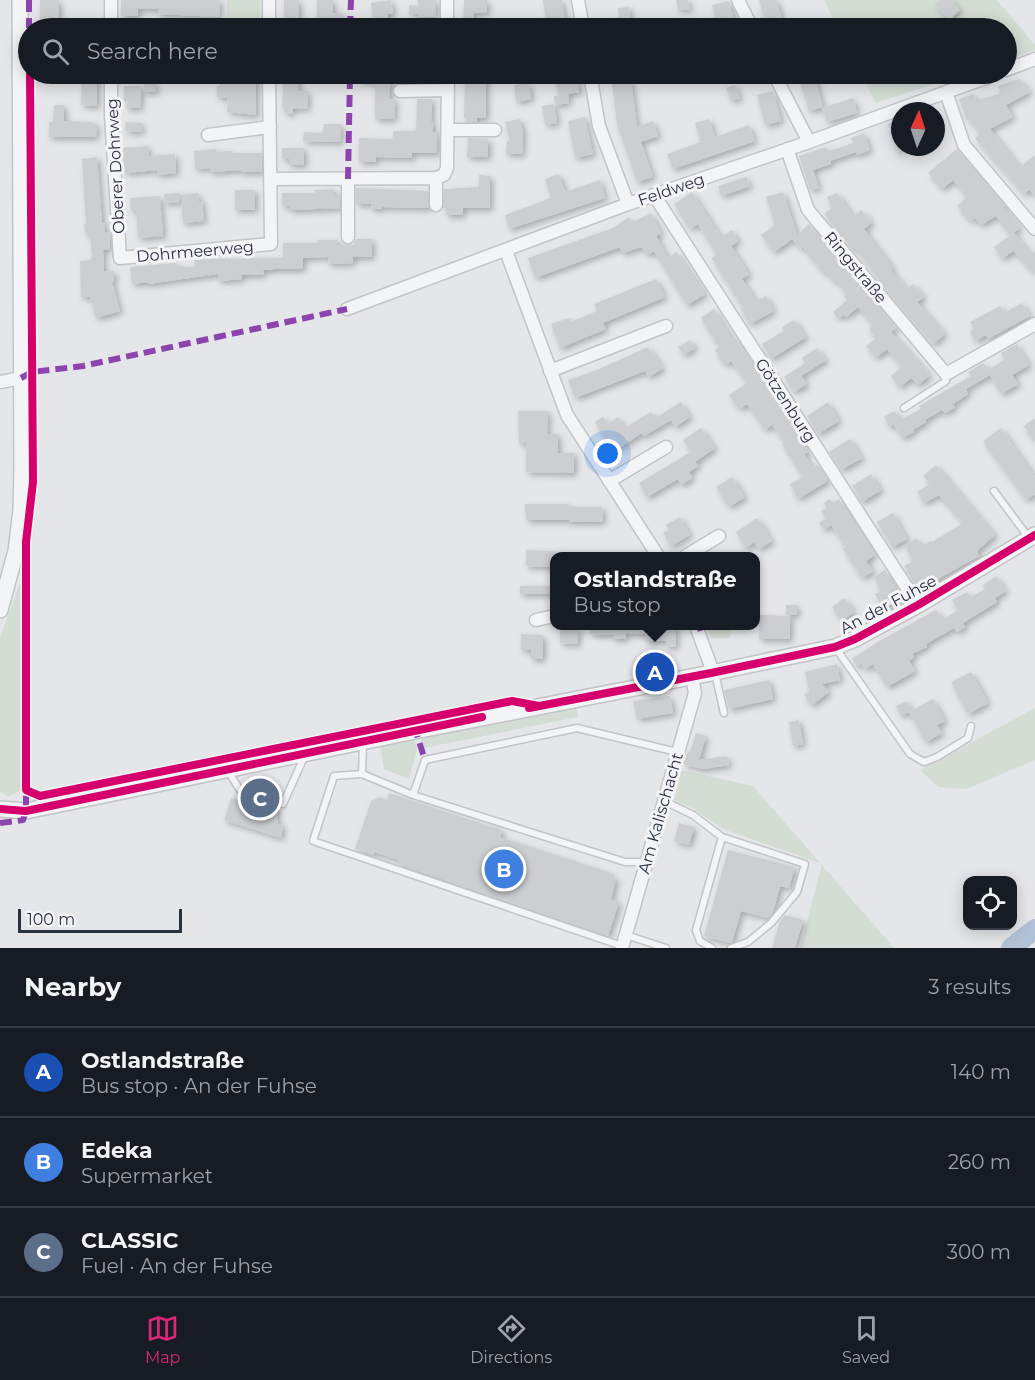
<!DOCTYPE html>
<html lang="en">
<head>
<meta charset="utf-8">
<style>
  body { margin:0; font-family:Montserrat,sans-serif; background:#242831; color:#f1f3f6 }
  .controls { position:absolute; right:18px; bottom:18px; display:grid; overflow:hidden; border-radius:12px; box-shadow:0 3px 15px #0003 }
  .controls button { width:54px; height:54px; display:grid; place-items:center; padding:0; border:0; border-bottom:2px solid #363941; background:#171b24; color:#f1f3f6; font:30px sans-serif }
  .compass { position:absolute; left:891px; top:102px; width:54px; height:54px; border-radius:50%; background:#171b24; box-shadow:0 3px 15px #0003; rotate:3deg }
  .scale { position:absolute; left:18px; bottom:15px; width:164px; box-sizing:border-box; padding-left:6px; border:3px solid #293243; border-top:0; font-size:16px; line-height:21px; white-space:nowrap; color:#293243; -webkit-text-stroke:4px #f2f4f8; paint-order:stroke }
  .you { position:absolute; left:608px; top:454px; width:21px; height:21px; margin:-15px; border:4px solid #fff; border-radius:50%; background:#1a73e8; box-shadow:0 0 0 9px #1a73e833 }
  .badge { display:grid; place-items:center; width:39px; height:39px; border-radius:50%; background:#db2777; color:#fff; font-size:20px; font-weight:700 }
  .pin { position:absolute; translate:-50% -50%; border:3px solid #fff; box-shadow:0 2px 6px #0006 }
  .popup { position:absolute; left:550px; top:552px; width:210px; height:78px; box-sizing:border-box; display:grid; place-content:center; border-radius:12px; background:#171b24; filter:drop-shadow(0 2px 4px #0005); font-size:20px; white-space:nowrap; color:#9ea1a6 }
  .popup b { font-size:22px; color:#f1f3f6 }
  .popup::after { content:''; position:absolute; left:50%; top:100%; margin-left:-12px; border:12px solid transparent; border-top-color:#171b24 }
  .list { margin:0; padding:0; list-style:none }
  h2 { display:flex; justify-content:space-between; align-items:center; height:78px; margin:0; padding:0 24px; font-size:26px }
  h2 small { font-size:20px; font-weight:400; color:#9ea1a6 }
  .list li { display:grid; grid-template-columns:39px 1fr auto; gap:18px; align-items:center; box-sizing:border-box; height:90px; padding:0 24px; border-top:2px solid #363941 }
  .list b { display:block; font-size:22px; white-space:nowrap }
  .list p { margin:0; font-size:20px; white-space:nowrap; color:#9ea1a6 }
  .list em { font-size:20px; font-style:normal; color:#9ea1a6 }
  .icon { flex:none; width:33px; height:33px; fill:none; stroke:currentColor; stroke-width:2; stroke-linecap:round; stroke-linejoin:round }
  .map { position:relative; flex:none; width:1035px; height:948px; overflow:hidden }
  .search { position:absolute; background:#171b24; box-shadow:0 3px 15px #0003; left:18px; right:18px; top:18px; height:66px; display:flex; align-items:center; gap:15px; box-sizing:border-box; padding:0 21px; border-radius:33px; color:#9ea1a6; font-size:22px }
  .sheet { height:348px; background:#171b24 }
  nav { display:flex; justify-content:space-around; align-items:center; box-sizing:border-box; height:84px; border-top:2px solid #363941; background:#171b24; font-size:16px; color:#9ea1a6 }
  nav a { display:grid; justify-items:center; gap:3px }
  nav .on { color:#db2777 }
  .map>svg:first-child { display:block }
  .green { fill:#d4ddd4 }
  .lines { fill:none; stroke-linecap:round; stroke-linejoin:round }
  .river { stroke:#b2c1d5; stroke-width:20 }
  .building { fill:#ccced1; filter:url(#shadow) }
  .service-casing { stroke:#c2c4c7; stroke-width:9 }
  .minor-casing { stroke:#c2c4c7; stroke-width:15 }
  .tertiary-casing { stroke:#c2c4c7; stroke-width:18 }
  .service { stroke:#f3f4f6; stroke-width:6 }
  .minor { stroke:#f3f4f6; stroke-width:12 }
  .tertiary { stroke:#f3f4f6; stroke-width:15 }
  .quiet { stroke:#8e44ad; stroke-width:6; stroke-dasharray:12 6; stroke-linecap:butt }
  .cycleway-casing { stroke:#f2f4f8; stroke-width:11 }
  .cycleway { stroke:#d6006c; stroke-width:8 }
  .labels { text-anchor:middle; stroke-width:6; stroke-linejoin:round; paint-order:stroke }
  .street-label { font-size:16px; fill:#293243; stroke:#f2f4f8 }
</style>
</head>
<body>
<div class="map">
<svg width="1035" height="948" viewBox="0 0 1035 948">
  <defs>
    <filter id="shadow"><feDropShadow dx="3" dy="3" stdDeviation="3" flood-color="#0004"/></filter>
  </defs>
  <rect width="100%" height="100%" fill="#e4e6e9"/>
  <!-- green -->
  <path class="green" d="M227 0H260V28H227Z
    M824 0H997L1035 45V50L1007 60 1006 28H838Z
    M861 74H965L876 103Z
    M20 583 23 789 8 797 0 791V637Z
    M706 626H749V630L731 629 730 638H711Z
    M576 706 578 717 424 748 420 738Z
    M1035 708V760L966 789 938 787 920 770Z
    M414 738 417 750 409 779 384 769 380 746Z
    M681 770 753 786 894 948H800L822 864 723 829 694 809 674 800Z"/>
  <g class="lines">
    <!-- river -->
    <path class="river" d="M1011 948 1035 929"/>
  </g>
  <!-- building -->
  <path class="building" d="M40 0H59V28H40Z
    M121 0H220L219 17 158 14V9H138V16H121Z
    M284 0H299V20H284Z
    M317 0H333V13H342L341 25H333V19H317Z
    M391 0 393 14H388V28H374L371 3Z
    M418 0H436L435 17H418V14H409V5L418 6Z
    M464 0H487V13H474L473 28H463Z
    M543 0H562L566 28H547Z
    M676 0H688L690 9 678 10Z
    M759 0H776L783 22 767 27Z
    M941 0H951L960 10 949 20 935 5Z
    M729 1 736 28H718L712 5Z
    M629 7 631 23 620 24 618 8Z
    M82 74H97V106L81 105Z
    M233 74H256V115L227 112 228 98 217 97V86H220L221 75 233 76Z
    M284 74H299L298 91H308L307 109 293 108 292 114 284 113V107H282Z
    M359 74H391L389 99 395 100 394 119H375V82L359 81Z
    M465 74H486V118H477V122H468V118H464Z
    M577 74 579 92 568 94 569 103 555 105 554 96H558L555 76Z
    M815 78 823 107 809 111 800 83Z
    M1019 79 1030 92 1006 105 1013 117 990 129 1020 167 1035 155V196L1029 190 1024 194 975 138 981 133 968 118H966L959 99 974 94 976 101 1001 93 998 86Z
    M631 80 637 127 653 121 658 136 641 142 653 177 637 182 617 124 612 83Z
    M144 83H156V92H143Z
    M529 83 531 99 516 102 514 85Z
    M735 85 740 98 731 101 726 88Z
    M124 86H141L140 108H126L127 101H124Z
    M773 91 781 121 765 125 757 95Z
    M853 98 857 113 827 122 822 108Z
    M417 99H432L431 122H433V132H437V153H412V158L376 157V162H359V138L393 139V131H416Z
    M554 104 557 123 545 125 542 106Z
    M54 105H64V121L92 122V124H97L96 137H49V122H53Z
    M585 117 593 154 575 158 568 121Z
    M520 119 523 133 522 154H506L507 141H510L505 122Z
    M709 119 715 137 749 125 755 141 673 169 667 154 701 142 695 123Z
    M900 120V154H899L888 124Z
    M126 122 142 123 141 132 125 131Z
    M324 124H341L340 142 303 141 304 132 323 133Z
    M864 133 870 150 857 155 856 152 830 161 831 164 813 170 819 188 810 190 799 156 826 147 827 152 853 143 851 138Z
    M468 138 488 139V157H467Z
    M148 146 149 156 175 154 176 173 157 175V170L125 173 121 148Z
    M282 148H304V165H289V159H282Z
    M216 149V152L231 151V153H262V172H241V170L210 172V168L195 169 194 151Z
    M957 149 1005 206 1003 207 1020 228 1010 235 996 216 981 225 975 218 970 221 957 206 967 197 953 180 942 189 928 173Z
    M97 157 102 223H104L105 232H109L110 249 103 250 104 272 114 271V282H112L120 311 96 318 90 297H81L80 261 91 260 92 256 90 233H85L84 224H86L82 159Z
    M559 174 565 192 600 180 605 198 509 229 505 215 551 198 545 179Z
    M479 175 490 176V208H463V215H446V208H443L444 189 479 187Z
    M746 177 750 186 721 196 718 186Z
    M356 188 428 191 429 208 382 207V209H371V204H356Z
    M334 189V195H340V208L290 210V206H282V193H315V190Z
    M235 190H255V210H235Z
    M692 192 721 237 732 230 738 241 731 246 749 274 742 279 756 301 766 296 774 311 750 324 741 309 743 308 712 258 717 254 698 224 690 229 674 204Z
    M783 192 797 235 809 224 896 328 891 332 930 375 918 385 911 378 900 387 891 376 902 367 887 349 876 358 866 346 876 338 869 329 873 325 858 307 846 317 844 315 838 318 833 312 847 300 844 296 847 293 836 280 834 281 825 271 823 272 803 247 801 249 792 239 795 237 774 252 761 235 775 225 766 197Z
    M180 193V202L165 203 164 194Z
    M198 193 199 201H202L204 221 183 223 181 195Z
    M837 193 854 217 861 210 872 222 864 229 893 268 891 270 907 289 913 284 924 297 917 302 945 334 933 344 880 283V280L855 248 853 250 824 214 832 208 827 197Z
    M160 196 163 236 138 238 136 210 131 211 130 198Z
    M651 213 661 233 656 236 668 258 676 252 705 294 687 305 654 251 647 255 642 247 622 253 620 247 535 278 528 258 613 228 629 217 631 223Z
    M1014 233 1031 254 1035 251V274L1013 251 1002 259 994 247Z
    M356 239H372V257H353V263L329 264 328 257 303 258V269H273V270H263L264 275H242V279L218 281V274L148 284V282L132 284 130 267 176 263 177 267H195L194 260 207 259 283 258V243H317V240H337V245H353Z
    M656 279 665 297 603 323 606 329 560 348 551 324 569 318 571 322 597 311 594 304Z
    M1022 303 1030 316 988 339 986 335 975 341 970 331 974 329 970 322 1000 306 1004 313Z
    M714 309 732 339 735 337 756 368 755 369 791 423 808 452 804 454 813 468 818 465 827 478 826 482 798 499 790 484 803 477 782 444 785 443 772 425 765 430 747 404 739 409 729 395 747 383 731 361 725 365 715 350 719 347 701 318Z
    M794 320 806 337 771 359 762 344 784 331 782 327Z
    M690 340 695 348 684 355 678 347Z
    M1017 344 1029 365 1012 375 1018 384 1001 394 990 375 966 389 968 394 953 404 955 407 945 413 942 410 925 420 926 422 913 430 914 432 902 438 894 424 889 427 884 416 895 411 900 420 921 409 919 406 971 376 968 372 983 363 988 370 1004 360 1001 353Z
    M648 347 663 368 649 377 645 371 575 398 568 380 597 370Z
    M817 348 826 360 801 376 807 384 794 392 784 377 805 363 802 358Z
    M681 402 690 417 675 427 671 420 644 436 642 433 613 452 595 422 603 417 607 424 618 417 624 428 651 412 655 418Z
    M828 402 839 421 818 434 807 416Z
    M518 411H548L547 434H558V453H574V473L526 472V443H519Z
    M1035 418V442L1024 426Z
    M701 428 715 448 695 462 698 466 689 472 692 478 681 485 678 479 647 497 639 483 691 452 683 440Z
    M1001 428 1035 477V494L1026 500 983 441Z
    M850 439 862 458 841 470 829 452Z
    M936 465 995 535 977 551 979 556 918 590 904 566 913 561 905 545 917 538 921 546 931 541 932 542 963 523 939 495 924 503 917 492 930 484 923 476Z
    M871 474 881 490 862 502 852 486Z
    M732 477 745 497 729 507 716 487Z
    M830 499 833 503 839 499 875 555 866 561 873 571 862 578 843 549 846 547 831 525 824 530 819 523 826 518 821 511 826 508 824 503Z
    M525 504H569V507H602L603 522H569V520H526Z
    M893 513 907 539 892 547 877 522Z
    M680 517 690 535 671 546 663 533 669 530 666 525Z
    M757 518 772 541 759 549 754 542 746 548 736 532Z
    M526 550 555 551V567L526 566Z
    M885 570 901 599 883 609 875 594 881 591 874 577Z
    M996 576 1006 591 995 598 997 602 963 623 965 627 957 632 954 628 926 644 927 647 912 654 914 657 909 661 915 671 887 687 873 664 865 669 861 663 857 666 852 659 876 643 936 610 942 620 958 610 952 600 967 592 970 598 985 589 983 585Z
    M520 586H555V594H520Z
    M844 598 854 612 842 621 832 607Z
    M786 605H797V615H786Z
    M759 615 790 616V639H759Z
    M591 626H676V647L666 646V641H645L646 634 626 633V639H613V635L590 634Z
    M560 627 578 628V644L560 643Z
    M521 634 543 635V659H531V650H521Z
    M837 664 840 680 822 684 829 692 812 705 804 695 809 691 805 672Z
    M971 672 988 703 968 714 951 682Z
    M769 680 773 699 729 709 724 690Z
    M670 696 673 713 637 719 633 701Z
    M933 699 945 721 937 725 942 733 926 742 909 712Z
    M906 701 911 711 901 716 896 706Z
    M799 720 803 744 793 746 789 722Z
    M696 733 706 736 699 760 727 756 729 765 703 769 683 764 688 751 690 752Z
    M389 793 502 830 500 837 611 873 610 876 616 878 611 900 619 902 608 936 398 864 399 860 374 852V855L355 849 371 801 379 797 387 800Z
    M245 797 276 807 278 824 283 825 281 838 224 820 231 798 241 801Z
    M679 823 694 827 689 845 674 841Z
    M728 850 795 867 789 888 780 886 773 912 768 918 741 911 732 942 730 943 704 936Z
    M785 915 803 920 795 948H772L780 921Z"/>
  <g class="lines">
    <!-- service casing -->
    <g class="service-casing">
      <path id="service" d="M904 408 946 381V374
        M994 491 1029 538
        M835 647 910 754 924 762 937 757 968 738 971 726
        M715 673 724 713
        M363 743 362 774 413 795 425 760 577 728 677 752
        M228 771 240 790 283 804 305 755
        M362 774 334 776 313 841 622 946
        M413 795 625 862H646
        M664 801 693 815 722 837 805 864 797 892 771 923 748 942 731 948
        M626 935 666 948
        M712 948 700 941 696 930 722 837"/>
    </g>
    <!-- minor casing -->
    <g class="minor-casing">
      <path id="minor" d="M111 0V28
        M269 0V28
        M447 0V28
        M578 0 583 28
        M738 0 752 28
        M1006 70 1035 59
        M111 74V115L120 258 271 244 269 74
        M590 74 599 126 628 204
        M774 74 809 142
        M400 91 448 90
        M946 92 964 145 1035 229
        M448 130H495
        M208 135 270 127
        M787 149 808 210 946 374 1035 324
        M271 179 436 178 444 175 447 168 448 74
        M654 195 918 605
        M436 205V178
        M348 237V179
        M506 251 567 415 658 556
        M347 309 628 204 809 142 996 74
        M550 371 666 326
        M0 382 21 378
        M609 481 666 447
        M686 556 719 536
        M536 620 554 616
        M696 626 710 664 711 673
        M622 948 695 693 692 677"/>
    </g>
    <!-- tertiary casing -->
    <g class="tertiary-casing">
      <path id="tertiary" d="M0 610 16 551 21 510 22 468 20 0
        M0 809 26 811 415 731 711 673 835 647 855 639 918 605 1035 535"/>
    </g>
    <!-- service -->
    <use href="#service" class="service"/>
    <!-- minor -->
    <use href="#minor" class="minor"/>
    <!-- tertiary -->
    <use href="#tertiary" class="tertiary"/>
    <!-- quiet -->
    <path class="quiet" d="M29 0V28
      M350 28 351 0
      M348 179 350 74
      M21 378 32 372 83 366 347 309
      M697 629 707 626
      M414 726 425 760
      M0 823 23 820 26 811V790"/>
    <!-- cycleway casing -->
    <g class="cycleway-casing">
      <path id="cycleway" d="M30 74 33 482 26 542V790L40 796 512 701 539 706
        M529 708 711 673 835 647 855 639 918 605 1035 535
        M0 809 26 811 482 717"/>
    </g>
    <!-- cycleway -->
    <use href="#cycleway" class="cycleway"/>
  </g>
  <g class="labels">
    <!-- street labels -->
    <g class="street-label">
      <text transform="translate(115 166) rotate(-93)" y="6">Oberer Dohrweg</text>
      <text transform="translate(671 189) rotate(-19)" y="6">Feldweg</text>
      <text transform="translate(195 251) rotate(-5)" y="6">Dohrmeerweg</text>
      <text transform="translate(856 267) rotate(50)" y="6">Ringstraße</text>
      <text transform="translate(786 400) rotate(57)" y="6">Götzenburg</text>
      <text transform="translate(888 604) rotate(-28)" y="6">An der Fuhse</text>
      <text transform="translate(660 813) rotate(-74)" y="6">Am Kalischacht</text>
    </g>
  </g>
</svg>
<div class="controls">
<button><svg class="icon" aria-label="locate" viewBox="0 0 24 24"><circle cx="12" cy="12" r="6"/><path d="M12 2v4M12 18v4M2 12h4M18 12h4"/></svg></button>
</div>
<svg class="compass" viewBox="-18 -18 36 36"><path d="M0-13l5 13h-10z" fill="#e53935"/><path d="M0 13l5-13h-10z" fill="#9ea1a6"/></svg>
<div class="scale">100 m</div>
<div class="you"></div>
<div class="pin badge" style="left:655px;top:672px;background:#1a4fb4">A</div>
<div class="popup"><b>Ostlandstraße</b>Bus stop</div>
<div class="pin badge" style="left:504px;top:869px;background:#3f7fe0">B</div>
<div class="pin badge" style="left:260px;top:798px;background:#5c6f8a">C</div>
<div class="search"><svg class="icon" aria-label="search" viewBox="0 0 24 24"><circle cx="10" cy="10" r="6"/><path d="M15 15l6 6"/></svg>Search here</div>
</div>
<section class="sheet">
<h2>Nearby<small>3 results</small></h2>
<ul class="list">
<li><span class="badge" style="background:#1a4fb4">A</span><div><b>Ostlandstraße</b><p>Bus stop · An der Fuhse</p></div><em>140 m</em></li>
<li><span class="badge" style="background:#3f7fe0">B</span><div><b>Edeka</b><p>Supermarket</p></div><em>260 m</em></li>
<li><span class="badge" style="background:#5c6f8a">C</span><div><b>CLASSIC</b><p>Fuel · An der Fuhse</p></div><em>300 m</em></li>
</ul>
</section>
<nav>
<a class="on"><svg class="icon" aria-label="map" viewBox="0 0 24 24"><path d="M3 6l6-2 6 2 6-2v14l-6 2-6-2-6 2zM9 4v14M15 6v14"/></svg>Map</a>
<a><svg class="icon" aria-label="directions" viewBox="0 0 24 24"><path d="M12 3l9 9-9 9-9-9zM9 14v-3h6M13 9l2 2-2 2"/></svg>Directions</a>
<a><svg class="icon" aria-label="saved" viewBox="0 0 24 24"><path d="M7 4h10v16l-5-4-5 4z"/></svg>Saved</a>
</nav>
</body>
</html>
